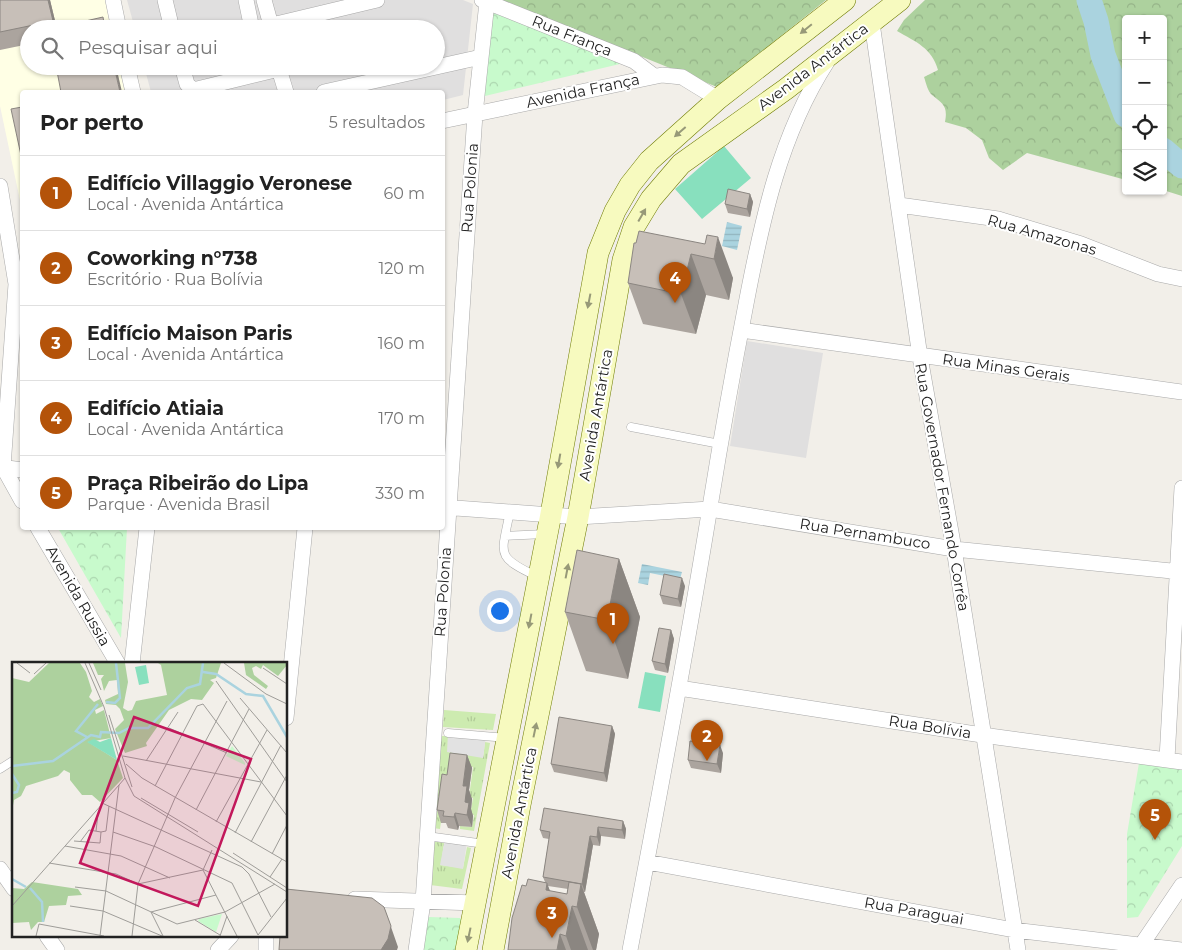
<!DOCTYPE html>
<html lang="pt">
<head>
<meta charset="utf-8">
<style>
  body { margin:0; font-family:Montserrat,sans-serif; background:#f2f2f2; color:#222 }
  .controls { position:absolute; right:15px; top:15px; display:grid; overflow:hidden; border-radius:5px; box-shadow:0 1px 4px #0004 }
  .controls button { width:45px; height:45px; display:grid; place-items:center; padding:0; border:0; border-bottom:1px solid #e0e0e0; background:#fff; color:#222; font:25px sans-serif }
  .you { position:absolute; left:499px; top:610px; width:18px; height:18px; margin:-12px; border:4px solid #fff; border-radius:50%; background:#1a73e8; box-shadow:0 0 0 8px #1a73e833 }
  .badge { display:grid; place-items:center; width:32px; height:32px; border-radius:50%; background:#b45309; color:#fff; font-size:16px; font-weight:700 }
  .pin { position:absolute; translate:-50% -41px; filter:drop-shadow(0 1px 2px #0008) }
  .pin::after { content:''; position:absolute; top:26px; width:18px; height:15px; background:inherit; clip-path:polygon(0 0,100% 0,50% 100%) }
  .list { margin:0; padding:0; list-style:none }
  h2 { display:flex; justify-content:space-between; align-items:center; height:65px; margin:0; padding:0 20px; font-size:21px }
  h2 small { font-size:16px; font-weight:400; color:#767676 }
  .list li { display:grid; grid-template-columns:32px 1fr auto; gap:15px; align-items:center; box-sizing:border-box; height:75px; padding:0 20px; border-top:1px solid #e0e0e0 }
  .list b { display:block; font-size:19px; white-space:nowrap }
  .list p { margin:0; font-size:16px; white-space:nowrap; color:#767676 }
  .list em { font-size:16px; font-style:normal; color:#767676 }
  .icon { flex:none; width:28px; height:28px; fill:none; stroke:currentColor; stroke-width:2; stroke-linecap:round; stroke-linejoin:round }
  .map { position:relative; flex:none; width:1182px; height:950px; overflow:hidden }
  .search { position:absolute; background:#fff; box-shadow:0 1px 4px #0004; left:20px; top:20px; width:425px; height:55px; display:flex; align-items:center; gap:12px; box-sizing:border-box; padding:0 18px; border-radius:28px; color:#767676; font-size:19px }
  .panel { position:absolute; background:#fff; box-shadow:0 1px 4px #0004; left:20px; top:90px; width:425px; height:440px; border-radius:5px }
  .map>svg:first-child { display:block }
  .residential { fill:#e0dfdf }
  .education { fill:#ffffe5 }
  .grass { fill:url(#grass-tufts) }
  .forest { fill:url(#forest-crowns) }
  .park { fill:url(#park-crowns) }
  .pitch { fill:#88e0be }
  .parking { fill:#e2e2e2 }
  .water { fill:url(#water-rules) }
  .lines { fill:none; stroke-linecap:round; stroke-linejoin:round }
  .river { stroke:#aad3df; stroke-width:25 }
  .lane-casing { stroke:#a9a9a9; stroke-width:9 }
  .street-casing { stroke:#a9a9a9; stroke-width:16 }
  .secondary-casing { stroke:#707d05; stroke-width:22 }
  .lane { stroke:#fff; stroke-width:8 }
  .street { stroke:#fff; stroke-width:15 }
  .secondary { stroke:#f7fabf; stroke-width:21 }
  .wall { fill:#aba49e; fill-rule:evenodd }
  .shaded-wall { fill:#8b8681 }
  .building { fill:#c7bfb8; stroke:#8b8681 }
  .oneway { fill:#979978 }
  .labels { text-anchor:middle; stroke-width:4; stroke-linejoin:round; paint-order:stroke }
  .street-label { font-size:15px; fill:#222; stroke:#fff }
  .inset-river { fill:none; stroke:#aad3df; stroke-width:2.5 }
  .inset-road { fill:none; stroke:#9f9d99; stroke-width:1 }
  .view { fill:#c2185b; fill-opacity:0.15; stroke:#c2185b; stroke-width:2.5 }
  .inset-edge { fill:none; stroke:#222; stroke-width:2.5 }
</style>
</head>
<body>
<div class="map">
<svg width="1182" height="950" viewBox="0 0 1182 950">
  <defs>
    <pattern id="grass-tufts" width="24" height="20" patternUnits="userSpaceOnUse" patternTransform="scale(1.25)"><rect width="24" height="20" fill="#cdebb0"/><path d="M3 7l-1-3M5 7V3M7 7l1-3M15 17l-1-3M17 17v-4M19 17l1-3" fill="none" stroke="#b0c997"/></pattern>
    <pattern id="forest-crowns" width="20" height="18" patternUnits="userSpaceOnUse" patternTransform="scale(1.25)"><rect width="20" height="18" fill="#add19e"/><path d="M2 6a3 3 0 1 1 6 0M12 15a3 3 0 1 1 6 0" fill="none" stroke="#95b388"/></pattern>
    <pattern id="park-crowns" width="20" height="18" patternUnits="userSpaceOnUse" patternTransform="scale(1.25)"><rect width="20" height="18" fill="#c8facc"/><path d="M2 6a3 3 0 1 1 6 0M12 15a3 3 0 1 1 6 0" fill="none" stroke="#acd6af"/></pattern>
    <pattern id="water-rules" width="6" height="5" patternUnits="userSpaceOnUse" patternTransform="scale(1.25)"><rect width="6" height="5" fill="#aad3df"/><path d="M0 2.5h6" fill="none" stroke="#92b5bf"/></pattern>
  </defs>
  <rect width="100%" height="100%" fill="#f2efe9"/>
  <!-- residential -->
  <path class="residential" d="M127 0H463L473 4 463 95 443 100 442 92H151L144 66H436V29H135Z
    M747 341 823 353 806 458 730 446Z"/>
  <!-- education -->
  <path class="education" d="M0 0H105L111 29H29V66H119L125 92H22V205H21L0 106Z"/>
  <!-- grass -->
  <path class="grass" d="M444 710 496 714 493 730 443 727Z
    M441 736H448L483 758 485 742 490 743 474 831 460 829V826L472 827 474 815H470L473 798 469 797 473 767 454 765 446 787 440 829 433 828Z
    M433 841 444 843 441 865 463 868 467 847 471 848 462 889 430 885Z"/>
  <!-- forest -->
  <path class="forest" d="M501 0H826L717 87Z
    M925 0H1182V196L1163 190V19H1126V180L1027 153 1003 170 989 158 982 140 966 128 945 122C948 106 943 104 932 95 928 92 926 83 924 77L938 70C932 48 916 42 897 31L904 20Z"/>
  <!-- park -->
  <path class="park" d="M500 11 624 63 485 96 481 90 492 12Z
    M58 528H127L121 638Z
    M1139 763 1182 769V846L1138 917 1127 918V834Z
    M429 917 460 918 463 922 459 950H421L425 922Z"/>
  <!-- pitch -->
  <path class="pitch" d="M724 146 751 178 702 219 675 189Z
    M645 672 666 676 660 712 638 708Z"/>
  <!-- parking -->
  <path class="parking" d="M448 733 486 736 483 758 447 752Z
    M445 839 467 842 463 869 440 865Z"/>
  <!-- water -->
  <path class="water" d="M727 222 742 226 737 250 722 246Z
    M642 564 682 572 680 579 650 573 648 585 638 583Z"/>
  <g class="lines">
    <!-- river -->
    <path class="river" d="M1089 0 1096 21 1103 55 1126 115
      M1163 150 1182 166"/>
    <!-- lane casing -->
    <g class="lane-casing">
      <path id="lane" d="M631 427 720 444
        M510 511C502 554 494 556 536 576
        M505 536 545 534
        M448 733 507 738
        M0 769 14 760
        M427 836 485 844"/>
    </g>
    <!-- street casing -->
    <g class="street-casing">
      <path id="street" d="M113 0 119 29
        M165 0 172 29
        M246 0 252 29
        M264 0 272 29
        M482 0 634 61 654 76
        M872 23 920 357 954 549 1018 950
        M272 25 377 0
        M127 66 133 92
        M182 66 187 84 193 90 279 69 286 92
        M324 92 481 57
        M442 121 662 75 682 77 718 99
        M0 186 16 284 3 467 22 501
        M899 205 998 219 1081 244 1158 274 1182 279
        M741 330 1182 392
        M0 467 22 470
        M442 507 578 517 710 509 954 549 1182 572
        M38 528 118 664
        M132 664 147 528
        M679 688 982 735 1182 762
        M286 718 305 528
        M1167 759 1182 488
        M647 862 1014 930 1182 950
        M0 869 14 889
        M355 899 476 903
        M47 936 57 950
        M218 950 231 936
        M266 950V936
        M416 950 423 902 475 114 487 2
        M630 950C658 803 686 655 710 507 721 439 733 371 746 304 762 220 780 135 827 62
        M1138 950 1182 885"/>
    </g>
    <!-- secondary casing -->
    <g class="secondary-casing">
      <path id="secondary" d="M466 950 551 514 598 253 615 211 630 185 649 161 718 99 845 0
        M493 950 520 805 578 517 623 260 634 227 651 199 681 164 786 89 900 0"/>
    </g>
    <!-- lane -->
    <use href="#lane" class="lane"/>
    <!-- street -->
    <use href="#street" class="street"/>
    <!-- secondary -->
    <use href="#secondary" class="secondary"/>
  </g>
  <!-- wall -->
  <path class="wall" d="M0 0H50L57 29H29V44L0 50Z
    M750 194 753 202 750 217 728 213 725 204Z
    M705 244 733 278 729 300 706 295 696 334 643 324 628 283Z
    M619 559 640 617 628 679 586 671 565 612Z
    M685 586 681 607 663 604 660 595Z
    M671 630 674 639 668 673 655 670 652 661Z
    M612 726 615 734 607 782 554 772 551 764Z
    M723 753 721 773 691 768 688 760Z
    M467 755 472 768 469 790 472 799 471 809 473 816 472 827 459 826 458 830 448 828 446 823H441L437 810 447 775Z
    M623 821 626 829 625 839 601 836 600 846 593 845 585 892H584L599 934 596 950H508L526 886 545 882 543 877 549 839 543 838 540 830ZM548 886 568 889 567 894 550 891Z"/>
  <!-- shaded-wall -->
  <path class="shaded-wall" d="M48 0H50L57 29H56L53 21Z
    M114 66H116L122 92H120Z
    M750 194 753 202 750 217 747 209Z
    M718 237 733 278 729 300 714 259Z
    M691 254 706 295 696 334 681 294Z
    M619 559 640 617 628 679 607 620Z
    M682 578 685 586 681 607 678 599Z
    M671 630 674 639 668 673 665 664Z
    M612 726 615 734 607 782 604 773Z
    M720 745 723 753 721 773 717 764Z
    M467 755 472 768 469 790 472 799 471 809 473 816 472 827 467 815 463 786Z
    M455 813 459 826 458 830 454 817Z
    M623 821 626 829 625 839 622 830Z
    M598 827 601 836 600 846 597 837Z
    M590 836 593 845 585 892 582 884Z
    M547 883 565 933 546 890Z
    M581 884 599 934 596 950H593L577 907Z
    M572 906 588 950H571L566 936Z
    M384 907 398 947 397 950H381Z
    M560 934 566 950H557Z"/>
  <!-- building -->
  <path class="building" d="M0 0H48L53 21 0 32Z
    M103 17 105 29H69L68 25Z
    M56 66H114L120 92H61Z
    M22 107V160L11 109Z
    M728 189 750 194 747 209 725 204Z
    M639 231 705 244 707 235 718 237 714 259 691 254 681 294 628 283 634 243H636Z
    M577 550 619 559 607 620 565 612Z
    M664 574 682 578 678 599 660 595Z
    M659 628 671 630 665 664 652 661Z
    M559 717 612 726 604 773 551 764Z
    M690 741 720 745 717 764 688 760Z
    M450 753 467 755 463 786H467L465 802 469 803 467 815 455 813 454 817 443 816 444 811 437 810 442 774 447 775Z
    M544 808 623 821 622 830 598 827 597 837 590 836 582 884 543 877 550 832 540 830Z
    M528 879 547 883 546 890 567 894 569 882 581 884 577 907 572 906 566 936 560 934 557 950H508L512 918 522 885 526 886Z
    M286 889 372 898 384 907 391 926 388 939 381 950H279L280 936H286Z"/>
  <!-- one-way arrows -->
  <defs><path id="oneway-solid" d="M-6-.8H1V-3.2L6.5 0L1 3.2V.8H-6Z" transform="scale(1.25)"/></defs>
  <g class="oneway">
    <use href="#oneway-solid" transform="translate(806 29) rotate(141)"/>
    <use href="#oneway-solid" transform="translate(680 132) rotate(139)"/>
    <use href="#oneway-solid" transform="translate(642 215) rotate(-60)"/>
    <use href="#oneway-solid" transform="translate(589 301) rotate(101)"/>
    <use href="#oneway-solid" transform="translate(559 461) rotate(100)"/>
    <use href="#oneway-solid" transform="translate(567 571) rotate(-79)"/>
    <use href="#oneway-solid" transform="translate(530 621) rotate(101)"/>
    <use href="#oneway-solid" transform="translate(535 730) rotate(-78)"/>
    <use href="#oneway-solid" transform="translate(469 935) rotate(102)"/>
  </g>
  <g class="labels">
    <!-- street labels -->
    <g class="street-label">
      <text transform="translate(572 36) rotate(22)" y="5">Rua França</text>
      <text transform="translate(813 67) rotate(-37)" y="5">Avenida Antártica</text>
      <text transform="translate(583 91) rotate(-12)" y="5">Avenida França</text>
      <text transform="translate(470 188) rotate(-86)" y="5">Rua Polonia</text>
      <text transform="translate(1042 235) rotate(16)" y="5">Rua Amazonas</text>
      <text transform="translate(1006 368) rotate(8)" y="5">Rua Minas Gerais</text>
      <text transform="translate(596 415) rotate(-80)" y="5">Avenida Antártica</text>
      <text transform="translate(942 487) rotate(80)" y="5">Rua Governador Fernando Corrêa</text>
      <text transform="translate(865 534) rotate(9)" y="5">Rua Pernambuco</text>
      <text transform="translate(443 592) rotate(-86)" y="5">Rua Polonia</text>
      <text transform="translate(78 596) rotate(60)" y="5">Avenida Russia</text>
      <text transform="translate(930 727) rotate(9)" y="5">Rua Bolívia</text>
      <text transform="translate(519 813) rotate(-79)" y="5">Avenida Antártica</text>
      <text transform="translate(914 911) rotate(10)" y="5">Rua Paraguai</text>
    </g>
  </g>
  <!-- overview -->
  <g transform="translate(12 662)">
    <rect width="275" height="275" fill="#f2efe9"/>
    <path d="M37 1H68L74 10 80 29 77 35 82 40 88 37 91 44 83 48 84 52 92 48 99 76 76 80 105 98 111 116 88 140 80 133H70L58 118V111L52 108 46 114 14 124 9 134 2 138 0 149V16L17 20ZM81 1H113L116 20 111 46 116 49 120 48 124 39 155 33 149 3 146 1H209L204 16 198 18 202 21 190 38 179 37 157 48 134 81 135 84 113 91 103 67 112 58 108 47 104 43 94 42 93 38 106 32 105 18 97 19 92 29 89 17 92 13H86ZM232 1H275V3L266 14 251 3 249 7 244 4 240 6 242 13 256 24 254 27 234 13ZM20 220 66 227 70 233 56 234 54 243 37 244 32 260H26L19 268 17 260 0 261V226L12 227Z" fill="#add19e"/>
    <path d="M220 84 233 101V103L214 94ZM210 252 204 270 186 259 187 257Z" fill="#c8facc"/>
    <path d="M134 3 137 21 127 23 123 5ZM99 76 105 98 75 80 82 77 88 80Z" fill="#88e0be"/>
    <path class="inset-river" d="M191 10 204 12 234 32 251 34 275 75M94 40 103 41 108 36 104 1M75 75 64 69 86 42M0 104 41 99 79 73 88 75 89 70 107 71 117 66H136L175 26 188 22 191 1M0 112 7 123 5 130 0 131M0 217 14 225M18 226 30 240 31 260"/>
    <path class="inset-road" d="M5 1 18 11M73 1 92 45 113 116 122 134 275 230M77 1 89 28M212 1 254 32 275 42M251 6 275 22M22 12 34 1M204 19 275 120M228 36 275 91M97 53 120 125M157 66 215 91M111 94 249 120M134 99 166 50M114 102 130 116 275 200M143 124 185 44 191 42 275 154M129 136 186 170M90 141 230 205 237 212 259 255M184 148 237 47M204 160 255 68M84 169 86 152M101 170 144 185 220 221 246 273M223 171 269 83M62 179 88 181 89 170 94 169 97 144M68 180 77 168 89 170M239 180 275 113M53 184 109 194 158 216M221 191 275 226M260 192 275 163M37 201 104 212 126 222 191 208 200 188M191 208 225 274M258 215 270 197M63 225 94 229 165 262 213 250 263 222M0 244 107 123M58 244 91 249 150 274M183 258 208 273M246 273 275 236M24 274 27 262 92 274M88 274 107 123 113 116M120 274 126 222 163 136 215 39M151 274 139 250 204 233M208 274 215 254"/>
    <path class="view" d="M122 55 239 97 186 244 68 201Z"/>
    <rect width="275" height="275" class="inset-edge"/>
  </g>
</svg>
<div class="controls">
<button>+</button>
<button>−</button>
<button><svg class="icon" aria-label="locate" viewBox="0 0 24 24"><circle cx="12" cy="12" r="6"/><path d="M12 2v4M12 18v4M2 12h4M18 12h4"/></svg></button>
<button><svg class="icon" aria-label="layers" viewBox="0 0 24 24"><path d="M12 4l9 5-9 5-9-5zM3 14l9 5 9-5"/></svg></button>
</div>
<div class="you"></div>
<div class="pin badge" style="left:613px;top:644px">1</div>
<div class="pin badge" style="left:707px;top:761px">2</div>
<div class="pin badge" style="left:552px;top:938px">3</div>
<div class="pin badge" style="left:675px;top:303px">4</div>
<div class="pin badge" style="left:1155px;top:840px">5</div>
<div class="search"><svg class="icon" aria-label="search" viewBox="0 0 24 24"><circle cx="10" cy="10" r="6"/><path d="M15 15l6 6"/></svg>Pesquisar aqui</div>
<section class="panel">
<h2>Por perto<small>5 resultados</small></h2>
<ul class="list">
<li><span class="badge">1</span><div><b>Edifício Villaggio Veronese</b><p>Local · Avenida Antártica</p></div><em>60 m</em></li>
<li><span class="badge">2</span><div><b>Coworking n°738</b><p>Escritório · Rua Bolívia</p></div><em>120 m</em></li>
<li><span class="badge">3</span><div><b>Edifício Maison Paris</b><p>Local · Avenida Antártica</p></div><em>160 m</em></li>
<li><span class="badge">4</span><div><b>Edifício Atiaia</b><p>Local · Avenida Antártica</p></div><em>170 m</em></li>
<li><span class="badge">5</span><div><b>Praça Ribeirão do Lipa</b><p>Parque · Avenida Brasil</p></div><em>330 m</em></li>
</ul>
</section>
</div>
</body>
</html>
